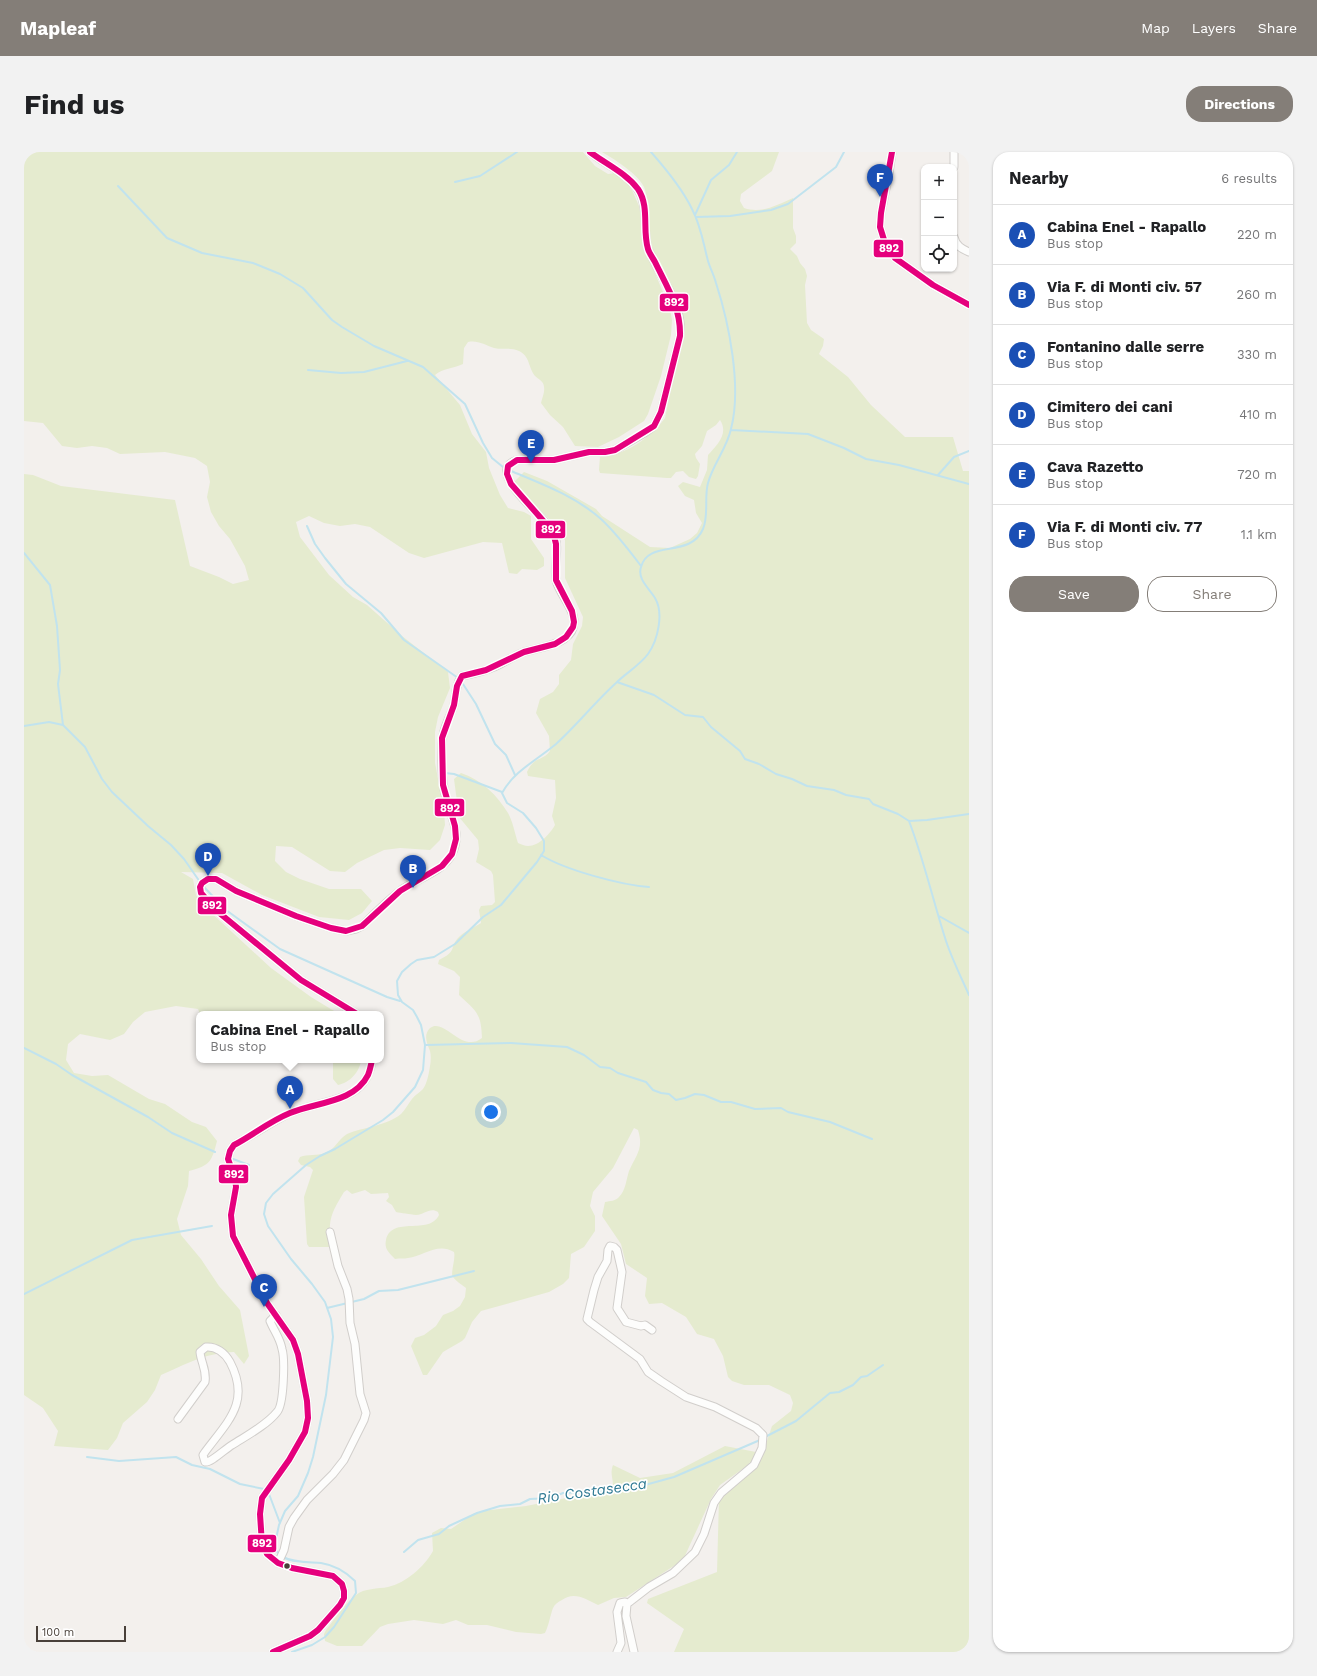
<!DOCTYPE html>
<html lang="en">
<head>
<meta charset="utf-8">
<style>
  body { margin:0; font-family:"Work Sans",sans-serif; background:#f2f2f2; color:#202124 }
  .controls { position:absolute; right:12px; top:12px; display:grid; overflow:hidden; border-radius:8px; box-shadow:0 1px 3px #0004 }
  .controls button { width:36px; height:36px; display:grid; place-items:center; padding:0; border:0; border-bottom:1px solid #e0e0e0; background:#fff; color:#202124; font:20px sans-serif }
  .scale { position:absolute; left:12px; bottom:10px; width:90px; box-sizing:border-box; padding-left:4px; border:2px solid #494039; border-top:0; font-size:11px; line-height:14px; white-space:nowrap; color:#494039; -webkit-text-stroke:3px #fff; paint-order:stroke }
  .you { position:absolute; left:467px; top:960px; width:14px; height:14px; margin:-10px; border:3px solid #fff; border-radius:50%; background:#1a73e8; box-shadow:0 0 0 6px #1a73e833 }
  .badge { display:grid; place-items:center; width:26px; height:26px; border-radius:50%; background:#847e78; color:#fff; font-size:13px; font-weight:700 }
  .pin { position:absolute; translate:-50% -33px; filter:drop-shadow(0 1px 2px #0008) }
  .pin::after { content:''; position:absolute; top:21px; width:14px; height:12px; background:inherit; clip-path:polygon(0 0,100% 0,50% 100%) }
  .popup { position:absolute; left:172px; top:859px; width:188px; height:52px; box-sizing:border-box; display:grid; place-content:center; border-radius:8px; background:#fff; filter:drop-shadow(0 1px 3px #0005); font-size:13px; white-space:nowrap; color:#757577 }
  .popup b { font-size:15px; color:#202124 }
  .popup::after { content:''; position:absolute; left:50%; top:100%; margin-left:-8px; border:8px solid transparent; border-top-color:#fff }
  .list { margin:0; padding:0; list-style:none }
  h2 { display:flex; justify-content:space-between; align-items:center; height:52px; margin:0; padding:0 16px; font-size:17px }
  h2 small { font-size:13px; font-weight:400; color:#757577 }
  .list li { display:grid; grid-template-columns:26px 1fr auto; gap:12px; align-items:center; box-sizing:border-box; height:60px; padding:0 16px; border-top:1px solid #e0e0e0 }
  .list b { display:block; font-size:15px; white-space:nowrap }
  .list p { margin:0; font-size:13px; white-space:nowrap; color:#757577 }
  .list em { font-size:13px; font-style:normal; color:#757577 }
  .actions { display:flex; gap:8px; padding:12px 16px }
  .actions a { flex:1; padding:9px 0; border:1px solid #847e78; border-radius:16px; text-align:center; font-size:14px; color:#847e78 }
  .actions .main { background:#847e78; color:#fff }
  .icon { flex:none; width:22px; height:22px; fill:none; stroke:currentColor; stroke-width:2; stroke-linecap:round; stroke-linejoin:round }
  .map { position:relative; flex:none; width:945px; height:1500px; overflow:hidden; border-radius:16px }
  header { display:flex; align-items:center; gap:24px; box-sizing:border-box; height:56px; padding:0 20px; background:#847e78; color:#fff }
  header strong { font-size:19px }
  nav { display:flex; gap:22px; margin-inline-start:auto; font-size:14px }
  .intro { display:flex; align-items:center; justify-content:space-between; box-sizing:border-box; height:96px; padding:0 24px }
  h1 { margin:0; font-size:28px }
  .button { padding:10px 18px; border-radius:16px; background:#847e78; color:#fff; font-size:14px; font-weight:700 }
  main { display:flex; gap:24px; padding:0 24px }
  aside { flex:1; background:#fff; border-radius:16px; box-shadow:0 1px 3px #0004 }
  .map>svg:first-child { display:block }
  .green { fill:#e5ebcf }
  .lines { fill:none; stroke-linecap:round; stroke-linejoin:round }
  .stream { stroke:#c1e3ee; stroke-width:2 }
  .minor-casing { stroke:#d1cecb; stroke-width:9 }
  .minor { stroke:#fdfdfc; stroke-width:7 }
  .bus-1-casing { stroke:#fff; stroke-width:9 }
  .bus-1 { stroke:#e5007d; stroke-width:6 }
  .bus-dot { fill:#494039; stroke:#fff; stroke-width:1.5 }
  .labels { text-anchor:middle; stroke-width:3.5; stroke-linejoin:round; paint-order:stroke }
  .water-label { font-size:15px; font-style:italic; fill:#2e7993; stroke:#fff }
  .line-badge { stroke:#fff; stroke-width:1.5 }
  .badge-label { font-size:11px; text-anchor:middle; font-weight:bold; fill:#fff }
</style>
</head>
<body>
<header>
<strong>Mapleaf</strong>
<nav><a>Map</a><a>Layers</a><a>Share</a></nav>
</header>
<div class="intro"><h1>Find us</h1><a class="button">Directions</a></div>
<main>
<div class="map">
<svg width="945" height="1500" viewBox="0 0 945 1500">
  <rect width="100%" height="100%" fill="#f3f0ed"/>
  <!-- green -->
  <path class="green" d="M0 0H559L571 14 584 22 592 21 605 31 615 54 623 102 646 157 648 168 647 183 637 224 624 262 620 269 595 285 574 295 551 294 539 275 526 263 517 251C518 246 521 240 520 235 520 229 514 227 511 224 504 215 506 204 495 199 487 195 478 198 470 196 461 193 454 188 444 190L440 196 439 212C429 217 419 216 411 223L436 253 448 282 462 300 465 316 476 343 484 356 500 360 507 364V387L520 406V414L513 418 498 417 493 422 485 421 478 391 459 390 400 406 385 401 346 375 331 372 316 374 300 371 285 364 272 370 276 385 305 423 329 445 343 453 378 484 424 520 426 536 414 565 411 580V611L420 658 421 673 416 688 406 698 376 696 360 698 333 711 321 720 306 719 268 695 252 694 251 709 262 720 276 727 305 737H337L348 749 338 761 325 768 295 765 238 743 198 721 157 720 169 727 172 743 182 756 247 816 287 845 315 862H241L233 860 176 862 174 857 152 854 121 860 109 870 100 882 86 888 56 882 44 892 42 908 50 921 68 924 84 923 125 947 141 952 168 970 182 975 193 989C188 1009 186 1014 165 1019L164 1034 153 1067 157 1083 177 1107 195 1134 216 1158 225 1204 220 1212 210 1200C181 1201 162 1212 137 1223L131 1238 123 1250 99 1271 93 1286 84 1298 30 1294 34 1279 19 1256 0 1243V322L9 323 37 334 151 348 166 414 195 425 209 432 225 428 221 414 206 387 195 374 187 360 183 345 186 330 183 314 171 306 141 300 96 302 83 296 68 294 53 296 38 294 19 271 0 269Z
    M578 0H755L748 19 717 42 716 49 720 56C738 62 753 53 769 46V76L772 84V91L766 97 773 104 776 111 781 117 783 124 781 133 783 171 787 178 800 187 799 194 795 202 824 225 847 253 881 285H929L939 319H945V1500H650L660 1477 623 1451 624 1447 693 1420 695 1346 740 1298 748 1274 767 1259 769 1251 766 1243 745 1233H720L708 1229 704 1225 699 1204 690 1187 673 1182 662 1165 638 1151 625 1152 621 1144 623 1126 602 1112 597 1092 578 1064 581 1050C586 1049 592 1049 595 1045 602 1038 602 1028 605 1019 612 1003 620 997 614 978L610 976 589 1016 569 1040 566 1054 571 1064V1079L560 1095 547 1102 545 1126 539 1132 525 1140 457 1159 448 1170 441 1186 438 1189 419 1200 403 1223H399L387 1194 391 1186 400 1183 412 1174 419 1163 429 1159 436 1154 441 1145 442 1136C438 1133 432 1129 429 1125 426 1121 432 1107 430 1100 414 1090 399 1104 384 1106 380 1107 376 1106 371 1107 365 1101 360 1097 362 1088 368 1063 405 1084 415 1063L414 1060C406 1055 400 1063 392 1063 386 1062 377 1061 372 1060L368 1053 362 1049 365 1045 364 1041 347 1042 341 1038 328 1042 323 1038 320 1040C306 1063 304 1068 307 1095H285L283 1092 280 1045 289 1018 286 1015 277 1013 274 1009 276 1005C284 1002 293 1004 301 1001 311 998 314 987 323 982 340 975 362 974 377 962 381 958 384 952 388 947 391 943 395 941 399 937 403 932 405 921 406 914 407 909 407 903 406 899 403 891 399 883 406 876 420 865 438 902 458 886 457 861 453 860 435 843L436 825 430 819 414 812 415 808C434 799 425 795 435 785 441 779 451 775 457 771L455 758 457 754 468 753 471 750 469 723 467 719 452 710 455 697 454 688 435 665 430 627 437 621C458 628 473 643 484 661 489 670 491 682 494 691 497 692 501 694 504 694 515 694 526 682 531 673L528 664 532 646 531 628 504 624 503 620C511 603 518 610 526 599L525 584 512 561 516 547 529 540 535 532V523L547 508 549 492 558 474 559 465 541 426V388L535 377 493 335 491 329 500 320 523 329 572 357 578 364 626 395 646 396 666 387 673 381 678 371 672 361 670 348 661 344 654 334 659 330 676 335 683 318 684 303C693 293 705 282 696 268L692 273 683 279 678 294 671 302 672 306 676 312 674 324 672 327 665 325 659 319 652 320 647 326H643L576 321 575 318 576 304C601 304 626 286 641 266L659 176C659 147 638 126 629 100 623 82 627 53 620 35 614 22 590 7 578 0Z
    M309 908H337C336 920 325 931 314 933L309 927Z
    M701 1294 732 1300 727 1311 696 1333 687 1347 659 1408 602 1445 590 1446 574 1453C562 1447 550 1439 538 1448 534 1450 531 1452 529 1456 526 1464 525 1473 521 1481L517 1482 492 1480 463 1473H444L432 1468 419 1472 390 1468 364 1472 356 1475 338 1494H313L301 1489 300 1482 302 1478C310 1468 322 1450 332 1443 340 1436 354 1437 364 1435 382 1431 400 1415 409 1399L408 1381 417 1376 427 1377 449 1362 458 1359 502 1354 588 1337C591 1328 585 1324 589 1313L616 1326 649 1321Z"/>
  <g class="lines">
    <!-- stream -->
    <path class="stream" d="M431 30 456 24 493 0
      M94 34 143 86 178 101 229 111 256 122 279 136 308 168 318 175 350 194 399 215 441 252 459 291 468 306 479 315
      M671 63 687 28 705 13 713 0
      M672 65 706 64 747 58 764 52 812 15 820 0
      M284 218 317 221 340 220 383 209
      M707 278 784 282 820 296 842 307 875 313 945 332
      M487 319C518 332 551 344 577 367 591 380 605 398 617 414
      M914 323 930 305 945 299
      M283 374 291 392 301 406 322 432 357 461 380 488 434 526
      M0 401 26 433 33 474 36 518 34 532 39 573
      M437 529 452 552 471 592 482 603 491 623
      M593 530 630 543 661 563 679 565 687 575 716 599 721 607 735 612 752 622 768 627 783 634 810 638 822 643 845 647 849 652 874 662 885 669 903 668 945 662
      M0 574 25 570 39 573 61 595 78 627 88 640 124 674 147 693 160 707 176 730
      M421 621 430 622 478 640
      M885 669C900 708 909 749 922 789 928 807 937 825 945 843
      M517 703C541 718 597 733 625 735
      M179 734 202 758 256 797 363 845 376 849
      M915 764 945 781
      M401 893 487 891 543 895 560 903 576 915 586 916 594 921 622 930 629 938 637 941 645 942 652 948 661 946 671 942 680 943 697 950H707L731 957 757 956 764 960 806 970 848 987
      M0 896 32 912 48 923 124 965 148 981 191 1000
      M209 1007 225 1013
      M0 1142 108 1088 188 1074
      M303 1156 340 1147 355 1139 374 1138 450 1119
      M741 1285 772 1269 806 1241 815 1240 829 1233 837 1225 843 1224 859 1213
      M63 1305 95 1309 152 1305 168 1313 186 1317 216 1332 240 1337
      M245 1342 256 1371
      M380 1400 394 1388 415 1382 425 1374 453 1361 476 1354 496 1352 506 1347 527 1346 539 1341 590 1339 610 1336 650 1325 736 1288
      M255 1402 250 1396 255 1373 261 1359 274 1344 284 1321 289 1305 302 1243 309 1185 307 1167 301 1150 288 1132 267 1107 244 1074 240 1062 242 1051 249 1042 282 1013 296 1004 311 997 359 968 369 960 391 935 399 918 401 893 397 873 393 865 389 858 378 850 374 843 373 829 378 820 387 812 393 808 410 805 418 800 431 792 459 765 477 753 513 710 520 699V689L512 676 499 661 483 651 478 641C490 619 513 608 532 592 553 573 571 550 592 531 602 521 616 513 624 502 634 488 640 461 631 446 625 436 613 427 617 415 624 387 666 407 679 377 685 363 680 345 684 331 689 312 703 296 707 277 718 235 705 171 692 131 690 123 686 116 684 109 679 90 677 74 668 57 658 36 642 17 627 0
      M259 1405C270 1411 285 1410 297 1411 310 1413 322 1420 331 1429L332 1441 310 1475 301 1485 288 1493 268 1500"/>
    <!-- minor casing -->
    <g class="minor-casing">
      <path id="minor" d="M868 0 865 21 857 61 856 75 861 91 871 106 909 133 945 153
        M930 15V0
        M930 85C932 94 938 97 945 100
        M333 862 277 828 193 759 177 741 176 735 178 731 184 727H192L212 739 272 764 307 776 322 779 332 777 338 774C350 762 363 749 376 739 393 726 418 721 428 702 438 681 427 666 422 646 417 629 418 608 418 591 418 577 426 566 430 553 432 543 431 533 438 524 449 522 459 520 470 515 480 511 489 504 500 500 513 496 528 495 540 487 546 483 550 477 550 470 550 455 535 442 532 428 529 412 537 396 529 380 523 366 458 319 493 308H530L565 300H581L591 298 622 280 630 274 637 260 656 184C659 157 644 137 632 113 630 108 626 102 624 97 619 80 624 60 617 43 607 23 582 13 566 0
        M154 1267 181 1230C183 1218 177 1211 176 1200L182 1195C192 1194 201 1201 206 1210 227 1250 204 1269 181 1300L179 1303 181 1310C187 1311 201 1297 208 1293 222 1284 243 1273 253 1260 260 1253 261 1207 258 1197 256 1186 250 1179 246 1169L252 1163
        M254 1411 260 1398 265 1375 270 1366 283 1348 309 1322 320 1308 340 1268 342 1261 336 1242 331 1192 326 1171 325 1147 323 1137 314 1114 306 1080
        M603 1452 625 1435 649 1421 671 1400 680 1382 690 1351 697 1341 730 1313 738 1296 739 1283 732 1276 691 1255 662 1245 637 1229 624 1220 616 1207 566 1170 563 1167 570 1138 574 1125 583 1109 584 1098 586 1094 590 1095 593 1098 598 1120 593 1156 602 1170 617 1174 621 1173 628 1178
        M249 1500 286 1484 294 1478 316 1453 320 1446V1439L318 1432 309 1424 268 1416 254 1411 243 1402 238 1392 236 1362 238 1346 265 1308 281 1280 284 1266 283 1249 274 1202 269 1188 243 1151 209 1084 207 1063 212 1035 211 1026 204 1007 206 999 210 993C229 983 247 970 266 961 297 947 343 952 348 908
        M593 1500 597 1491 593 1460 596 1451 601 1450 603 1452 602 1464 610 1500"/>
    </g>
    <!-- minor -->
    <use href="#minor" class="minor"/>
    <!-- bus-1 casing -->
    <g class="bus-1-casing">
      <path id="bus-1" d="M868 0 857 61 856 75 861 91 871 106 909 133 945 153
        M333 862 277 828 193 759 177 741 176 735 178 731 184 727H192L212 739 272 764 307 776 322 779 338 774 376 739 418 714 428 702 432 687 431 674 419 633 418 586 430 553 433 534 438 524 462 518 500 500 531 492 542 485 549 475 550 470 548 459 532 428V392L529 380 487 332 483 322 484 314 493 308H530L565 300H581L591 298 630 274 637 260 656 184C657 156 643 135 631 110 629 106 625 101 624 97 618 77 626 55 614 37 602 21 582 12 566 0
        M249 1500 286 1484 294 1478 316 1453 320 1446V1439L318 1432 309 1424 268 1416 254 1411 243 1402 238 1392 236 1362 238 1346 265 1308 281 1280 284 1266 283 1249 274 1202 269 1188 243 1151 209 1084 207 1063 212 1035 211 1026 204 1007 206 999 210 993C229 983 246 969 266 961 292 950 330 951 344 923 346 918 347 913 348 908"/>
    </g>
    <!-- bus-1 -->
    <use href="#bus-1" class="bus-1"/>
  </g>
  <!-- markers -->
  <circle class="bus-dot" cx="263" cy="1414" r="3.5"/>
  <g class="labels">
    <!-- water labels -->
    <g class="water-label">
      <text transform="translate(568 1339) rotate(-8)" y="5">Rio Costasecca</text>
    </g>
  </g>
  <g class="line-badge">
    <rect x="849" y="87" width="31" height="19" rx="4" fill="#e5007d"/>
    <rect x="635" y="141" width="30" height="19" rx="4" fill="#e5007d"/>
    <rect x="511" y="368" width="31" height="19" rx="4" fill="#e5007d"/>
    <rect x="410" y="646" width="31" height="19" rx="4" fill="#e5007d"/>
    <rect x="173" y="744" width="30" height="19" rx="4" fill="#e5007d"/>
    <rect x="194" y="1012" width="31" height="20" rx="4" fill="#e5007d"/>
    <rect x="223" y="1382" width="30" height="19" rx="4" fill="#e5007d"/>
  </g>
  <g class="badge-label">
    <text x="865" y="100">892</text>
    <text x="650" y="154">892</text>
    <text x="527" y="381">892</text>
    <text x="426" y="660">892</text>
    <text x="188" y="757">892</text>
    <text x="210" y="1026">892</text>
    <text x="238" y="1395">892</text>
  </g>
</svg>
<div class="controls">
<button>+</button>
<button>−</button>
<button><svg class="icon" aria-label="locate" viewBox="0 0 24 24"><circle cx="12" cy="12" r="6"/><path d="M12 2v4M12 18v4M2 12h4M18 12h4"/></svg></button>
</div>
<div class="scale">100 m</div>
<div class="you"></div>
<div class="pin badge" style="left:266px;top:957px;background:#1a4fb4">A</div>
<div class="popup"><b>Cabina Enel - Rapallo</b>Bus stop</div>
<div class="pin badge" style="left:389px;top:736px;background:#1a4fb4">B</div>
<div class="pin badge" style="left:240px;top:1155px;background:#1a4fb4">C</div>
<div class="pin badge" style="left:184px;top:724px;background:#1a4fb4">D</div>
<div class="pin badge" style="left:507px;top:311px;background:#1a4fb4">E</div>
<div class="pin badge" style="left:856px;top:45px;background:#1a4fb4">F</div>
</div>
<aside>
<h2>Nearby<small>6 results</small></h2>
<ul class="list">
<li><span class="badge" style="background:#1a4fb4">A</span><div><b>Cabina Enel - Rapallo</b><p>Bus stop</p></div><em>220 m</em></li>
<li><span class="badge" style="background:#1a4fb4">B</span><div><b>Via F. di Monti civ. 57</b><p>Bus stop</p></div><em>260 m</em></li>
<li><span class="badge" style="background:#1a4fb4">C</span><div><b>Fontanino dalle serre</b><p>Bus stop</p></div><em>330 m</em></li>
<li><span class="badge" style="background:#1a4fb4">D</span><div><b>Cimitero dei cani</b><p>Bus stop</p></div><em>410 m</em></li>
<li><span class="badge" style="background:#1a4fb4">E</span><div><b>Cava Razetto</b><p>Bus stop</p></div><em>720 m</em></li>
<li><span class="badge" style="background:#1a4fb4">F</span><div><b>Via F. di Monti civ. 77</b><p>Bus stop</p></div><em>1.1 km</em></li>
</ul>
<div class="actions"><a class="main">Save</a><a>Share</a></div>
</aside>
</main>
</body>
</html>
